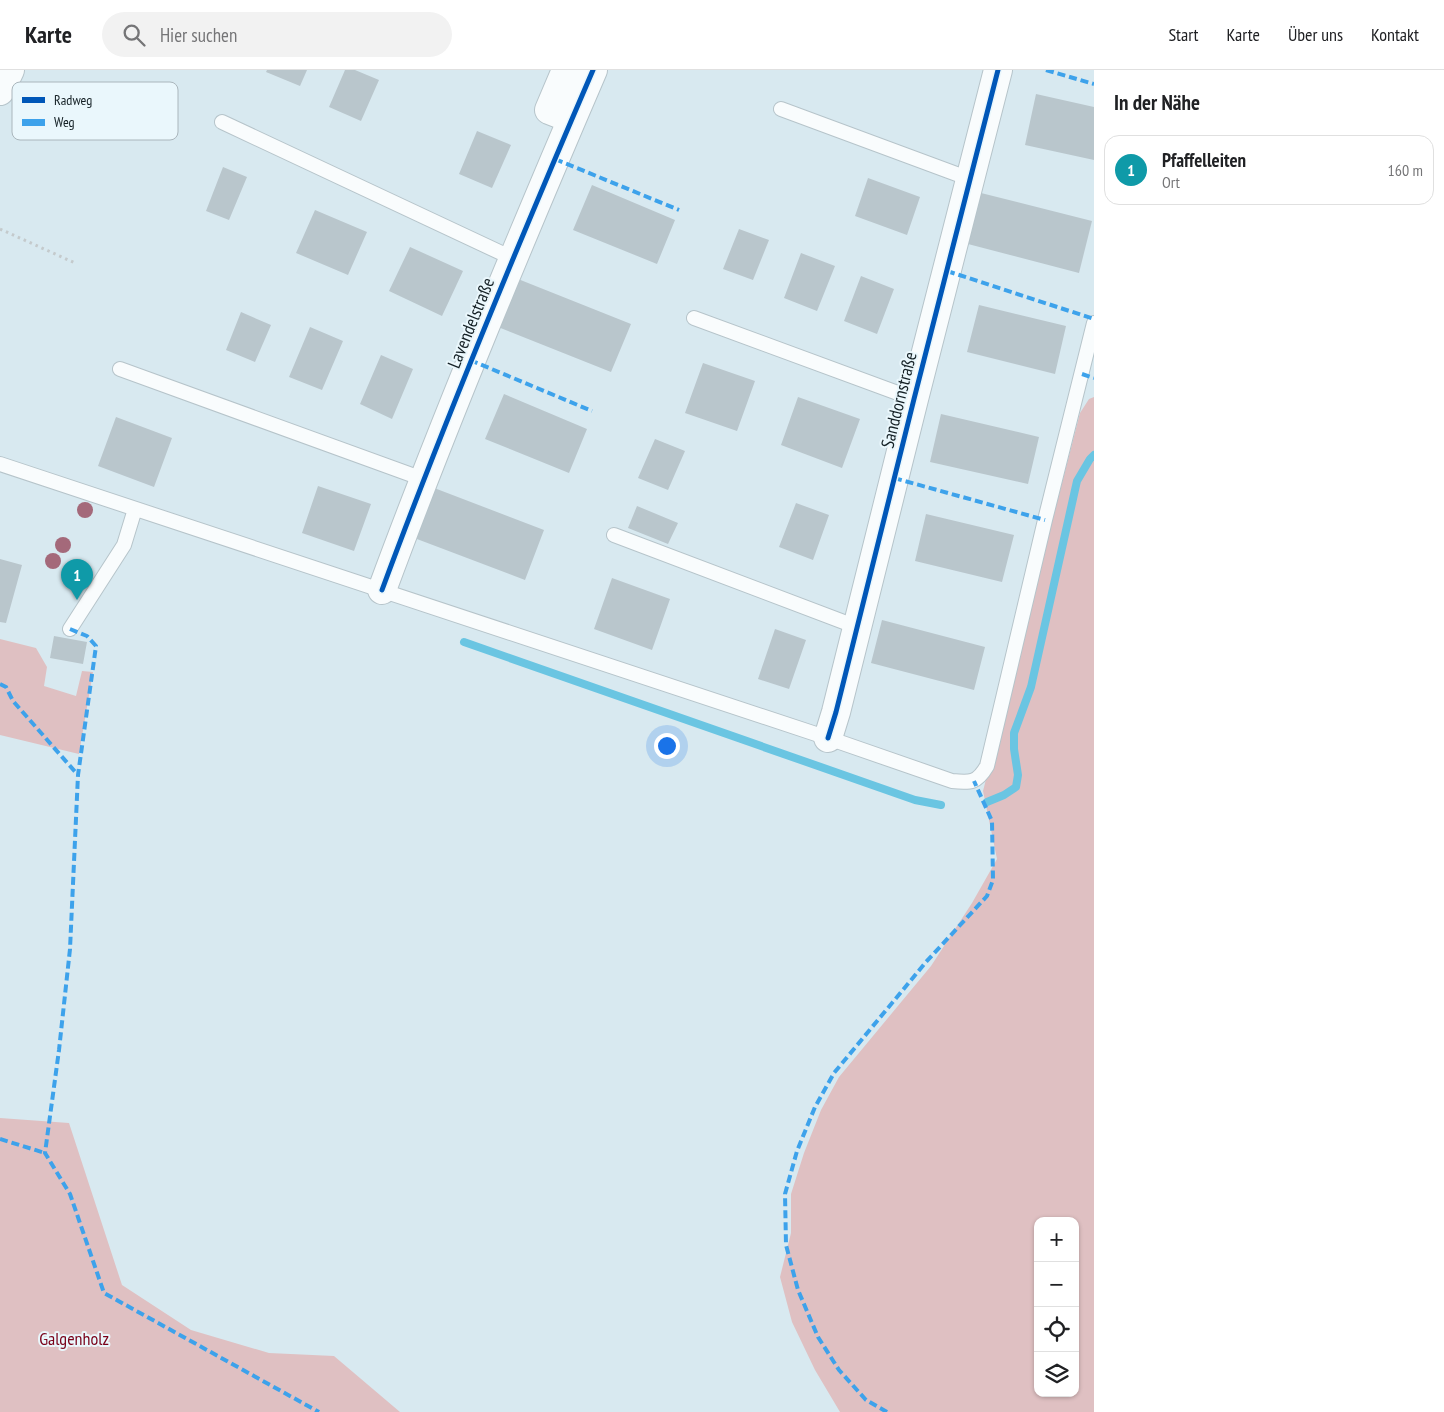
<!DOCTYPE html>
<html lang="de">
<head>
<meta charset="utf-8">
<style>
  body { margin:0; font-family:"PT Sans Narrow",sans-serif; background:#f2f2f2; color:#202124 }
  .controls { position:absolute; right:15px; bottom:15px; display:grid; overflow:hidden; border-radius:10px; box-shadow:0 1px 4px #0004 }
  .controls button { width:45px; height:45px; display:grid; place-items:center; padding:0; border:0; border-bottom:1px solid #e0e0e0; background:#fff; color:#202124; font:25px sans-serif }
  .you { position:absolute; left:666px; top:675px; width:18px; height:18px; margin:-12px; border:4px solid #fff; border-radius:50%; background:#1a73e8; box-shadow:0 0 0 8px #1a73e833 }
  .badge { display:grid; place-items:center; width:32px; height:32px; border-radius:50%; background:#b45309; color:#fff; font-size:16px; font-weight:700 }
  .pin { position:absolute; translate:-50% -41px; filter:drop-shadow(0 1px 2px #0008) }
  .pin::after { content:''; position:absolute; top:26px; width:18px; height:15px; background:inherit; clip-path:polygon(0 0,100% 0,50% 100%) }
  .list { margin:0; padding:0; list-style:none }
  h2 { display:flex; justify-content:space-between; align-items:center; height:65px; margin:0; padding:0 20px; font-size:21px }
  h2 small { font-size:16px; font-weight:400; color:#757577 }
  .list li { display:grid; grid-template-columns:32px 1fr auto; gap:15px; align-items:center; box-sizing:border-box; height:70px; margin:0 10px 10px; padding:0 10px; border:1px solid #e0e0e0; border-radius:15px }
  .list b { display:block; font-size:19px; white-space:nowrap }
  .list p { margin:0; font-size:16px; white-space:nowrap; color:#757577 }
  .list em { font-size:16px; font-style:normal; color:#757577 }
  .icon { flex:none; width:28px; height:28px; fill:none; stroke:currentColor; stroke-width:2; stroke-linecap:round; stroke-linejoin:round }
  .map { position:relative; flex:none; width:1094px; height:1342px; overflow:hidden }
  header { display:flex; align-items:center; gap:30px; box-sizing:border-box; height:70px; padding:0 25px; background:#fff; border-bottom:1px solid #e0e0e0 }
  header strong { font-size:24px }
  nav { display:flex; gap:28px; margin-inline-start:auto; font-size:18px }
  .search { width:350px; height:45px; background:#f2f2f2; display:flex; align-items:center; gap:12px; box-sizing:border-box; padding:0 18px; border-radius:28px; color:#757577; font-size:19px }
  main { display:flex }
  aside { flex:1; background:#fff }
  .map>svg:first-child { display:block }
  .green { fill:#dfc0c2; fill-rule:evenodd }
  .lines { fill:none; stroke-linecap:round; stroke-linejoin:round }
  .stream { stroke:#6ac5e2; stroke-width:8 }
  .building { fill:#b9c6cc }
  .lane-casing { stroke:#b6c4ca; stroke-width:16 }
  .street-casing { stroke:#b6c4ca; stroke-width:30 }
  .path { stroke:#c4cacc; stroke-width:3; stroke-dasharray:2.5 4; stroke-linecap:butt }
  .lane { stroke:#f9fcfd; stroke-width:14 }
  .street { stroke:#f9fcfd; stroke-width:28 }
  .quiet { stroke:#3da2eb; stroke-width:4; stroke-dasharray:8 4; stroke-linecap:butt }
  .cycleway-casing { stroke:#eaf7fc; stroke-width:8 }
  .cycleway { stroke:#0057b8; stroke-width:5 }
  .tree { fill:#a4697a }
  .labels { text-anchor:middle; stroke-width:4; stroke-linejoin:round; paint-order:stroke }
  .street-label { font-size:18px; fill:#142025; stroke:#eaf7fc }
  .park-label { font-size:18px; fill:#790019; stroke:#eaf7fc }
  .key { fill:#eaf7fc; stroke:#aab6bc; stroke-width:1 }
  .key-label { font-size:14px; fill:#142025 }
</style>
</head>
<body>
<header>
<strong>Karte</strong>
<div class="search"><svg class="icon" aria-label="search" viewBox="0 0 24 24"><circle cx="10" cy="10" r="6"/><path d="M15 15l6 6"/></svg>Hier suchen</div>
<nav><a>Start</a><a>Karte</a><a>Über uns</a><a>Kontakt</a></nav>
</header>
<main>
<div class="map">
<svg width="1094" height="1342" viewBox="0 0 1094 1342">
  <rect width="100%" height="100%" fill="#d8e9f0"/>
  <!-- green -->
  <path class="green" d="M1094 327V1342H840L815 1300 792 1252 780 1207 791 1163V1124L804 1083 821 1040 839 1007 931 896 972 833 997 789 983 721 1080 343 1089 329ZM1038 1151H1075V1323H1038Z
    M0 569 36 578 47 597 44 616 76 626 82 601 93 602 79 684 0 665Z
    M0 1048 69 1053 122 1215 191 1260 269 1283 334 1286 400 1342H0Z"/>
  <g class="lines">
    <!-- stream -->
    <path class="stream" d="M464 572 915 730 941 735
      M987 732 1004 725 1016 717 1018 705 1014 679V663L1031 617 1077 411 1090 389 1094 385"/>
  </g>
  <!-- building -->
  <path class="building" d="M267 0H307L300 16 266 2Z
    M345 0H355L379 10 361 51 329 37Z
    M1036 24 1094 37V90L1025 75Z
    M477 61 511 75 492 118 459 104Z
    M223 97 247 107 229 150 206 141Z
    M868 108 920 127 907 165 855 146Z
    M592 115 675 150 657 194 573 160Z
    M981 123 1092 151 1079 203 968 174Z
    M315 140 367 162 348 205 296 183Z
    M739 159 769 170 753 210 723 199Z
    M410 177 463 201 442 246 389 221Z
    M801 183 835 196 817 241 784 228Z
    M861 206 894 219 877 264 844 251Z
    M518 209 631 254 611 302 498 257Z
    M979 235 1066 256 1055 304 967 282Z
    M241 242 271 255 255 292 226 280Z
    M310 257 343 271 322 320 289 307Z
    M381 285 413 299 392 349 360 334Z
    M703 293 755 311 737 361 685 343Z
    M504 324 587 359 569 403 485 369Z
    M798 327 860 349 842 398 781 375Z
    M941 344 1039 367 1028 414 930 392Z
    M116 347 172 368 154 417 98 396Z
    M655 369 685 381 668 420 638 408Z
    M318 416 371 434 354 481 302 463Z
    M429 416 544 460 525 510 409 466Z
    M796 433 829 445 813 490 779 477Z
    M637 436 678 453 668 474 628 458Z
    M926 444 1014 465 1002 512 915 491Z
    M0 489 22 495 6 553 0 552Z
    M612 508 670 529 652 580 594 559Z
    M882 550 985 577 974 620 871 593Z
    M775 559 806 570 789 619 758 609Z
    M54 566 87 572 83 594 50 588Z"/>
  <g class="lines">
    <!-- lane casing -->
    <g class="lane-casing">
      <path id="lane" d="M781 39 970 109
        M222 52 512 188
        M694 248 914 329
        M120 299 423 409
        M0 394 828 668 952 711C971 713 977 713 987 696L1045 450 1094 253
        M614 465 857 557
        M70 559 124 475 135 439"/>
    </g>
    <!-- street casing -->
    <g class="street-casing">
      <path id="street" d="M566 0 549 40 572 49
        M0 21 10 0
        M382 520C447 344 519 172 593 0
        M828 668 836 642 914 329 998 0"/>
    </g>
    <!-- path -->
    <path class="path" d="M0 159 75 193"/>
    <!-- lane -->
    <use href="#lane" class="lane"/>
    <!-- street -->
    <use href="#street" class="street"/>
    <!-- quiet -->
    <path class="quiet" d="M1046 0 1094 14
      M555 89 679 140
      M947 201 1094 249
      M470 290 592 341
      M1082 304 1094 308
      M894 408 1045 450
      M70 559 87 566 96 576 78 705 70 879 59 980 45 1083 70 1124 104 1223 319 1342
      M0 614 6 617 13 631 78 705
      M0 1069 45 1083
      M887 1342 866 1330 839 1300 818 1267 798 1220 786 1175 785 1124 797 1081 815 1037 834 1003 926 892 987 826 993 810 992 751 974 711"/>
    <!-- cycleway casing -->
    <g class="cycleway-casing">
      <path id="cycleway" d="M382 520C447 344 519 172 593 0
        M828 668 836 642 914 329 998 0"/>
    </g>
    <!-- cycleway -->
    <use href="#cycleway" class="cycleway"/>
  </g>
  <!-- trees -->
  <g class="tree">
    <circle cx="85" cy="440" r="8"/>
    <circle cx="63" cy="475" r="8"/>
    <circle cx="53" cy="491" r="8"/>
  </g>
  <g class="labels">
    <!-- street labels -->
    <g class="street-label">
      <text transform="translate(471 253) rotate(-68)" y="6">Lavendelstraße</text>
      <text transform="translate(899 330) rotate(-76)" y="6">Sanddornstraße</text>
    </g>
    <!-- park labels -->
    <g class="park-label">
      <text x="74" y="1275">Galgenholz</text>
    </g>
  </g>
  <!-- legend -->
  <rect x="12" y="12" width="166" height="58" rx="8" class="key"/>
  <rect x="22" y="27" width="23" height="6" fill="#0057b8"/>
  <rect x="22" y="49" width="23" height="7" fill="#3da2eb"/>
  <g class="key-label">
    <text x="54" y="35">Radweg</text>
    <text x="54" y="57">Weg</text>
  </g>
</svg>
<div class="controls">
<button>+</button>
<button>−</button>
<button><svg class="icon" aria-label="locate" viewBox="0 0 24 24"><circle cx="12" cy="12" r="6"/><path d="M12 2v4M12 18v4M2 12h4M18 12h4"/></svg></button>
<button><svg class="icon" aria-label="layers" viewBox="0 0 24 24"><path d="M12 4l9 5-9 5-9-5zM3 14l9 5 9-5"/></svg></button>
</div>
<div class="you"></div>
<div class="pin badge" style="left:77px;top:530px;background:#0f9aa8">1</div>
</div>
<aside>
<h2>In der Nähe<small></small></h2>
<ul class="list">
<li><span class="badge" style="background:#0f9aa8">1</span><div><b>Pfaffelleiten</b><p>Ort</p></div><em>160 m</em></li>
</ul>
</aside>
</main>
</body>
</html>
